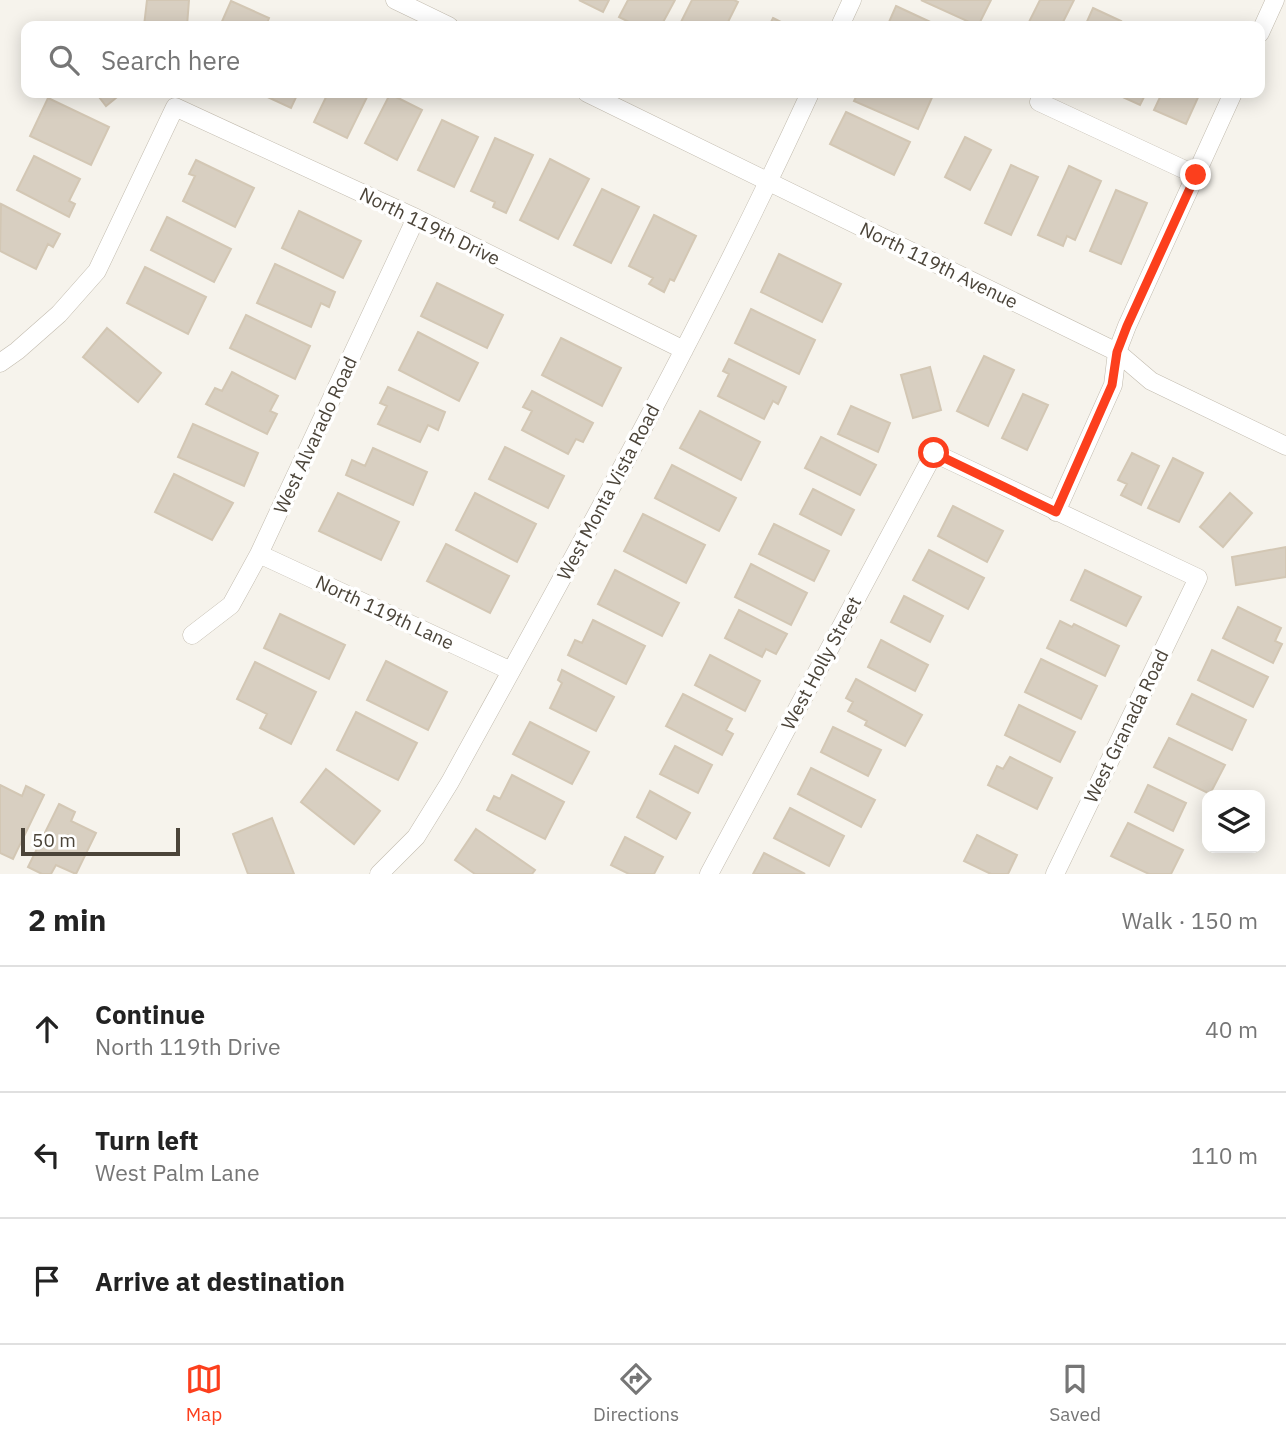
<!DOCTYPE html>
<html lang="en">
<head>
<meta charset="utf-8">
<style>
  body { margin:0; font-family:"IBM Plex Sans",sans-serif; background:#f6f6f6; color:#222 }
  .controls { position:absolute; right:21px; bottom:21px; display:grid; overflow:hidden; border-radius:14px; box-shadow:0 4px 18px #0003 }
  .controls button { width:63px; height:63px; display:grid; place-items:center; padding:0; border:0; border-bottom:2px solid #e0e0e0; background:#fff; color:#222; font:35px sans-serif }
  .scale { position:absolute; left:21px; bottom:18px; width:159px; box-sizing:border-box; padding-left:7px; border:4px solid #4b4439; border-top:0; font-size:19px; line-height:24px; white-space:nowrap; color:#4b4439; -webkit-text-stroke:5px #fff; paint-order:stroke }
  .stop { position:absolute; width:21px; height:21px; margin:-16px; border:5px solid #fc3f1d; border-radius:50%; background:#fff }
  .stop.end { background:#fc3f1d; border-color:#fff; box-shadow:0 2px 7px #0008 }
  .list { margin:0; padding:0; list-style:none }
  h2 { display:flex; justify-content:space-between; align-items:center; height:91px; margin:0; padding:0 28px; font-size:30px }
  h2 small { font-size:23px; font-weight:400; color:#767676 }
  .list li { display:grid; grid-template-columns:46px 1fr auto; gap:21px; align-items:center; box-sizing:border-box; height:126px; padding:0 28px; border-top:2px solid #e0e0e0 }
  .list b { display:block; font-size:26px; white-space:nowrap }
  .list p { margin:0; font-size:23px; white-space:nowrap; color:#767676 }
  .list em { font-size:23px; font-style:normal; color:#767676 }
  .icon { flex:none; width:38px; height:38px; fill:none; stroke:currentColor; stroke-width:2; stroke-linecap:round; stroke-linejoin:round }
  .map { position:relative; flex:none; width:1286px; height:874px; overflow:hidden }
  .search { position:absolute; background:#fff; box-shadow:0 4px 18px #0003; left:21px; right:21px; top:21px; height:77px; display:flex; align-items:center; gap:18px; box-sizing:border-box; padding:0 24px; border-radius:14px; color:#767676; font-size:26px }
  .sheet { height:469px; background:#fff }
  nav { display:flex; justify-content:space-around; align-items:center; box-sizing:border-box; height:98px; border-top:2px solid #e0e0e0; background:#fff; font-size:19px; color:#767676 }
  nav a { display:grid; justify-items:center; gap:4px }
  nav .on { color:#fc3f1d }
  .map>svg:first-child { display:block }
  .building { fill:#d8cfc1; stroke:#d3c7b4; stroke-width:2 }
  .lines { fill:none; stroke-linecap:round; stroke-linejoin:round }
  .minor-casing { stroke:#c2bbae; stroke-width:19 }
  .minor { stroke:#fff; stroke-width:18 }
  .route { stroke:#fc3f1d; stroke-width:9 }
  .labels { text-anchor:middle; stroke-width:7; stroke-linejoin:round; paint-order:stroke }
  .street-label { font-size:19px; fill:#4b4439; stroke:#fff }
</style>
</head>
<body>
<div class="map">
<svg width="1286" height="874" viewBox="0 0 1286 874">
  <rect width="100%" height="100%" fill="#f6f3ec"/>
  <!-- building -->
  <path class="building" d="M147 0H189L187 26H144Z
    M579 0H609L603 12Z
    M628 0H675L661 26H637L619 17Z
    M692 0H734L738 2 726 26H679Z
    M921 0H991L978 26Z
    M1040 0H1074L1061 26H1027Z
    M231 1 269 18 266 26H220Z
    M896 6 939 26H896L889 22Z
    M1093 8 1121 21 1118 26H1085Z
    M773 18 787 25 786 26H769Z
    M96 93H122L106 106Z
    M259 93H298L291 108Z
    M328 93H369L347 138 314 122Z
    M858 93H934L918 129 854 101Z
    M1114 93H1146L1140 105Z
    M1162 93H1200L1186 124 1154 110Z
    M390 94 422 110 397 160 365 143Z
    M48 98 109 127 91 165 30 136Z
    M846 112 910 142 894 175 830 144Z
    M442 120 478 137 454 187 418 170Z
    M965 137 991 150 970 190 945 177Z
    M495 138 533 155 506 213 493 207 495 202 471 191Z
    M34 156 80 179 69 201 75 204 69 217 17 190Z
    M550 159 589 179 558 239 520 220Z
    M196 160 254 188 235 227 183 201 195 176 189 174Z
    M1011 165 1038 177 1011 235 985 223Z
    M1069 166 1101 181 1075 240 1067 236 1063 246 1038 235Z
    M602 189 639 207 611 263 574 245Z
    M1116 190 1147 203 1121 264 1090 251Z
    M1 204 60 234 53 247 48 244 36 269 0 251Z
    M299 211 361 241 343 278 282 248Z
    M654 215 696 236 674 281 670 279 664 292 649 284 653 278 629 266Z
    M167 217 231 249 214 282 151 250Z
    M779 254 841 284 822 322 761 292Z
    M275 264 335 292 329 307 321 303 311 327 257 303Z
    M145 267 206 297 188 334 127 303Z
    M437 283 503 315 487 348 421 316Z
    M751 309 815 340 799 374 735 343Z
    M246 315 310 346 295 379 230 348Z
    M107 328 161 373 138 402 83 357Z
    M418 332 478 363 459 401 399 370Z
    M561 338 621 368 602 406 542 375Z
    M984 356 1014 370 988 426 957 411Z
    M729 359 786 387 778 404 773 401 764 419 718 396 729 374 723 371Z
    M930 367 941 410 913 418 901 375Z
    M232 372 278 396 270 411 277 414 267 434 206 404 215 388 222 391Z
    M388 387 445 412 438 430 428 425 420 442 378 424 387 406 380 403Z
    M532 391 593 423 583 442 576 439 568 454 522 430 532 411 523 407Z
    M1023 394 1048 405 1027 450 1002 438Z
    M851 406 890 423 878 452 838 434Z
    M700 411 760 442 741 480 680 448Z
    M193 424 258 453 244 486 178 457Z
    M821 437 876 465 860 495 805 468Z
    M505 447 564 476 548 508 489 479Z
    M373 448 427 472 413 505 346 475 352 460 365 466Z
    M1132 453 1159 466 1141 505 1121 495 1127 484 1118 480Z
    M1173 458 1203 473 1179 522 1148 508Z
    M672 465 736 498 719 531 655 498Z
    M174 474 233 503 212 540 155 512Z
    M813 489 854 510 841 535 800 514Z
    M338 493 399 522 381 560 319 531Z
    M475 493 536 524 517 562 456 530Z
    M1230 493 1252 513 1223 547 1200 527Z
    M953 506 1003 531 987 562 938 536Z
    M643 514 705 545 686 583 624 551Z
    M774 524 829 551 814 581 759 554Z
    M446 544 509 576 490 613 427 581Z
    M1286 547V577L1236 585 1232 557Z
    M929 550 984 578 968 609 913 580Z
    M751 564 807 593 791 625 735 597Z
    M615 570 679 603 662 636 598 604Z
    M1085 570 1141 597 1126 626 1071 600Z
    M904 596 943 616 930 642 891 622Z
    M1238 607 1281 628 1275 641 1282 644 1273 663 1223 638Z
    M739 610 787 634 776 654 766 649 762 657 725 638Z
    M280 614 345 645 329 679 264 648Z
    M593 620 645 646 626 684 568 655 575 640 582 643Z
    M1060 621 1072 627 1074 624 1119 646 1105 676 1047 648Z
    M881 640 928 665 915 691 868 667Z
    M1212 650 1268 677 1253 707 1198 680Z
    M710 655 760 681 745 711 695 685Z
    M1041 659 1097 686 1081 719 1025 692Z
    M386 661 447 692 428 730 367 700Z
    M255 662 316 692 291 744 260 728 267 714 237 699Z
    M562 670 614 697 596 731 550 708 562 683 558 680Z
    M856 679 922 715 905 746 865 725 867 721 848 711 853 702 846 698Z
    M683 694 732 719 726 730 733 734 722 755 666 726Z
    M1192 694 1246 720 1232 750 1177 724Z
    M1019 705 1075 732 1060 762 1005 735Z
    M356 712 417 743 398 780 337 750Z
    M530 722 589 752 572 784 513 754Z
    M833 727 881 750 868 776 821 752Z
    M1169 738 1225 765 1210 794 1154 767Z
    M675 746 712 765 698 793 660 774Z
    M1010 757 1052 778 1037 809 988 785 997 766 1003 769Z
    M811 768 875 800 861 827 798 794Z
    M326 769 380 811 354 844 301 802Z
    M512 775 564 802 545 839 487 810 494 796 500 799Z
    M0 785 22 796 26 786 44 795 13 859 0 853Z
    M1148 785 1186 803 1173 831 1135 812Z
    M650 791 690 813 676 839 637 817Z
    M59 804 75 812 71 821 96 833 76 874 56 865 51 874H42L28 867Z
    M790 808 844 836 829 866 774 838Z
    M272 818 294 874H248L233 834Z
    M1128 823 1183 850 1171 874H1149L1111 856Z
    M476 829 535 870 532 874H475L455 860Z
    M977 835 1017 855 1008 874H991L964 861Z
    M625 837 663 857 654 874H629L611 865Z
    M764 853 805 874H753Z"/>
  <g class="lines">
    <!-- minor casing -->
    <g class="minor-casing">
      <path id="minor" d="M395 0 449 26
        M840 26 852 0
        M1260 33 1275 0
        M587 93 1117 352 1151 381 1286 446
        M1039 102 1196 175
        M0 363 17 351 59 314 97 271 175 107 416 218 684 350
        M1056 512 1113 385 1117 352 1127 326 1233 93
        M259 554 511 671
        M192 635 231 605 259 554 416 218
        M379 874 416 837 450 782C575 555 702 328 810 93
        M709 874 934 453 1198 578 1055 874"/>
    </g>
    <!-- minor -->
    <use href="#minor" class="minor"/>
  </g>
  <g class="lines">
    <!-- route -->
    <path class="route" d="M934 453 1056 512 1112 385 1117 352 1127 326 1196 175"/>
  </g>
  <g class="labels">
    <!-- street labels -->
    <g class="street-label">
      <text transform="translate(430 226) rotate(26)" y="7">North 119th Drive</text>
      <text transform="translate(939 265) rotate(26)" y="7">North 119th Avenue</text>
      <text transform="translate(315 435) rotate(-65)" y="7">West Alvarado Road</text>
      <text transform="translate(608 492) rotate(-62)" y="7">West Monta Vista Road</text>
      <text transform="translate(385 612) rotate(25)" y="7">North 119th Lane</text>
      <text transform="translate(821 663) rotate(-62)" y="7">West Holly Street</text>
      <text transform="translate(1126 726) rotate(-64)" y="7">West Granada Road</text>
    </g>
  </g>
</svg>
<div class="controls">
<button><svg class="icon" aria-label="layers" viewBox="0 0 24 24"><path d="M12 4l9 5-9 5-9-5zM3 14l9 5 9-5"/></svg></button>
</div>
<div class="scale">50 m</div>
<div class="stop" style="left:934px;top:453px"></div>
<div class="stop end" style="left:1196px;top:175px"></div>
<div class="search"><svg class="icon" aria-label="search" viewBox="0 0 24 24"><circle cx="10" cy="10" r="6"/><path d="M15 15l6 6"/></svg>Search here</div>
</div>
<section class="sheet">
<h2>2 min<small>Walk · 150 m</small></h2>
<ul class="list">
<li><svg class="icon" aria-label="ahead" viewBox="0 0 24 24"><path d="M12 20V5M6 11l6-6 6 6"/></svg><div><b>Continue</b><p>North 119th Drive</p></div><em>40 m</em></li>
<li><svg class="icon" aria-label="left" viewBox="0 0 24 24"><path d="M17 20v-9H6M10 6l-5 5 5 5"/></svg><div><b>Turn left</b><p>West Palm Lane</p></div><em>110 m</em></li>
<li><svg class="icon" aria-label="arrive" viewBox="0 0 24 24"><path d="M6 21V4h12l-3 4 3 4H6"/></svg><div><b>Arrive at destination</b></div></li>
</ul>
</section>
<nav>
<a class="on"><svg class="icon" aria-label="map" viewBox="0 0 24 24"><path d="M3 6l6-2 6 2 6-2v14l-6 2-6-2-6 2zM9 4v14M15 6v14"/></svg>Map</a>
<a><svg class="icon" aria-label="directions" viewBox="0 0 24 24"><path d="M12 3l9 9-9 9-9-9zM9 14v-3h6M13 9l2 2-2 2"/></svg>Directions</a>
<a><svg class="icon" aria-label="saved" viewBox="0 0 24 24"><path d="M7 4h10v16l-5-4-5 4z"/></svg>Saved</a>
</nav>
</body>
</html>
